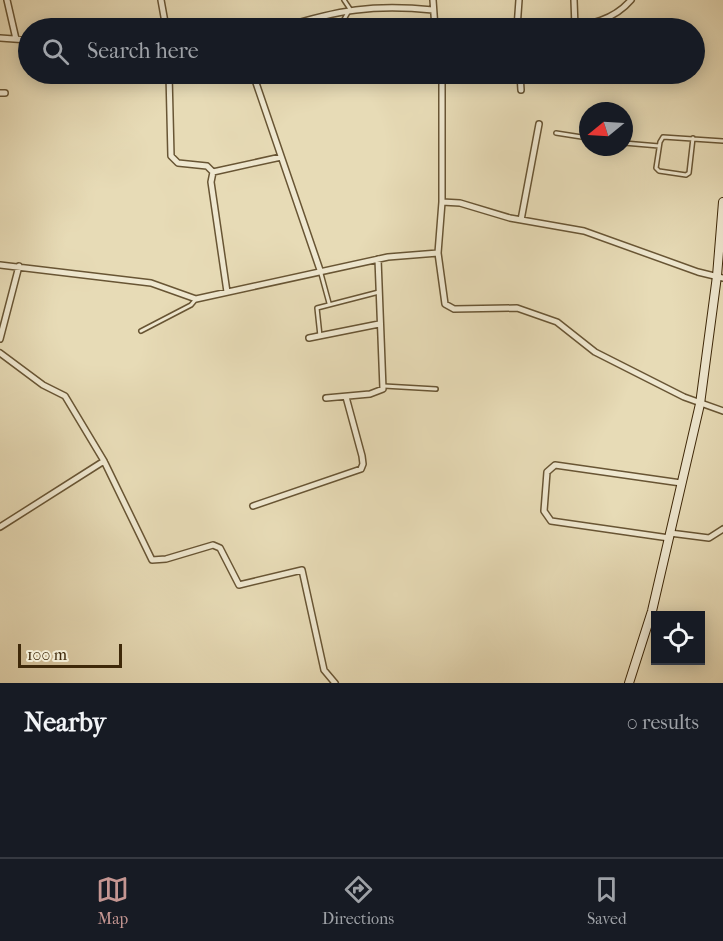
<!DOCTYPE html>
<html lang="en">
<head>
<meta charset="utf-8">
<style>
  body { margin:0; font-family:"IM FELL French Canon",serif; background:#20242c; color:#f1f3f6 }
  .controls { position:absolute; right:18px; bottom:18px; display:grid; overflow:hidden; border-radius:0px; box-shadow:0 3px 15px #0003 }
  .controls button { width:54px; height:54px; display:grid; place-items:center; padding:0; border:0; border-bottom:2px solid #363941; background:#171b24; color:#f1f3f6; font:30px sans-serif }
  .compass { position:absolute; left:579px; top:102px; width:54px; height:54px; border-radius:50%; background:#171b24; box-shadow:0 3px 15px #0003; rotate:252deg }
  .scale { position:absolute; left:18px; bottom:15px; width:104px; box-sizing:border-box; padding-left:6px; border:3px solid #3e2809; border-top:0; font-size:16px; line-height:21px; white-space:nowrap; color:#3e2809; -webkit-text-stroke:4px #efe8d0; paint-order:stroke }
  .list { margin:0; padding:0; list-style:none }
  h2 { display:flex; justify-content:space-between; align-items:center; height:78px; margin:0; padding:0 24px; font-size:26px }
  h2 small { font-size:20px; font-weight:400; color:#9ea1a6 }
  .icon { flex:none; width:33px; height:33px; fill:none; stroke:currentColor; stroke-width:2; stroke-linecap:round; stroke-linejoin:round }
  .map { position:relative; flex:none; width:723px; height:683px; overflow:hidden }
  .search { position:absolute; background:#171b24; box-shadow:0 3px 15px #0003; left:18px; right:18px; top:18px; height:66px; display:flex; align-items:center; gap:15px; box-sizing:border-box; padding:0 21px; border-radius:33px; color:#9ea1a6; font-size:22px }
  .sheet { height:174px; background:#171b24 }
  nav { display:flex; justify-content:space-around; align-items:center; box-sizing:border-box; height:84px; border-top:2px solid #363941; background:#171b24; font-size:16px; color:#9ea1a6 }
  nav a { display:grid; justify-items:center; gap:3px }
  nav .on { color:#c59692 }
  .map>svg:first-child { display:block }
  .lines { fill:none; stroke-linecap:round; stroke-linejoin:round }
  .lane-casing { stroke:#685534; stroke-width:6 }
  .street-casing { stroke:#685534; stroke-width:8 }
  .secondary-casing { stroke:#3e2809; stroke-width:10 }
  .lane { stroke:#efe8d0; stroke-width:3 }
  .street { stroke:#efe8d0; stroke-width:5 }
  .secondary { stroke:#efe8d0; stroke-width:8 }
</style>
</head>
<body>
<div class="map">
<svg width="723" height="683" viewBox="0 0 723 683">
  <rect width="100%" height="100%" fill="#e7dbb6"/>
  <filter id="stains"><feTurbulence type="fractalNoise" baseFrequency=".00333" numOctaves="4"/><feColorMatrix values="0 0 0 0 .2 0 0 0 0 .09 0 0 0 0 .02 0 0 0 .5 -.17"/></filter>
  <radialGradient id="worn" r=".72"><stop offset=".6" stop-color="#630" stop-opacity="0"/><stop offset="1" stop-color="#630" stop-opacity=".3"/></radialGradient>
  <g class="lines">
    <!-- lane casing -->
    <g class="lane-casing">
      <path id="lane" d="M339 28 350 9 344 0
        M372 77 384 74
        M556 133 588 138
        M693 138 689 173 686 175 659 171 656 168 660 142 663 137 723 141
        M624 143 659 146
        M320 270 329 303
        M141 331 191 305 196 299
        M320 336 317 308 379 292
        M384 386 436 389"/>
    </g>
    <!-- street casing -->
    <g class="street-casing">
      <path id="street" d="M7 0 16 39
        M161 0 166 28
        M433 0 435 28
        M574 0 575 27
        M281 28C338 10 373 4 433 10
        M517 28 519 0
        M565 28C590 25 614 20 631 0
        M0 38 28 40
        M169 74 171 156 178 163 207 166 213 172
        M253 74 320 270
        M520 74 521 90
        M0 93H5
        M442 202 460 203 510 218 584 231 698 272 723 278
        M521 220 539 124
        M438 253 445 304 454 309 517 308 557 322 595 352 684 397 723 411
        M0 265 151 283 196 299 388 257 438 253 442 202V74
        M227 292 211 182 213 172 281 157
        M309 338 379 324
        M0 339 19 266
        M0 353 43 385 65 396 104 461 152 560 166 559 213 545 220 548 239 585 302 570 324 670 335 683
        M326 398 370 394 383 389 378 259
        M253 506 361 469 363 464 362 456 346 397
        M0 527 104 461
        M670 533 709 538 723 529
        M669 538 551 521 544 511 547 472 555 465 681 483"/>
    </g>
    <!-- secondary casing -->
    <g class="secondary-casing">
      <path id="secondary" d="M629 683 652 611 700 404 717 276 723 202"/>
    </g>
    <!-- lane -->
    <use href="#lane" class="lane"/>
    <!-- street -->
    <use href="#street" class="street"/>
    <!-- secondary -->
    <use href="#secondary" class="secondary"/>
  </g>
  <rect width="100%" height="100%" filter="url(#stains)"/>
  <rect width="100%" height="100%" fill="url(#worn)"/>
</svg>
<div class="controls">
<button><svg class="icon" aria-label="locate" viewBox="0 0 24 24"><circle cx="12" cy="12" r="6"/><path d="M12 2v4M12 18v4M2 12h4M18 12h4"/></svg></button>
</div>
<svg class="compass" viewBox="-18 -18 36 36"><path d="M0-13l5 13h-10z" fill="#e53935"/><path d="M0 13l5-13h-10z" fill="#9ea1a6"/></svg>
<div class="scale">100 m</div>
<div class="search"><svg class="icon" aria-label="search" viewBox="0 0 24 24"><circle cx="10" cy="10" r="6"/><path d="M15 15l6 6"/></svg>Search here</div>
</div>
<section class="sheet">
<h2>Nearby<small>0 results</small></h2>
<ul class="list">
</ul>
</section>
<nav>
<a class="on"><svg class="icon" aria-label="map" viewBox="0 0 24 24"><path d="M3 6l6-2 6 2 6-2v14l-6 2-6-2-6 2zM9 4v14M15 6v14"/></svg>Map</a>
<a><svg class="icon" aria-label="directions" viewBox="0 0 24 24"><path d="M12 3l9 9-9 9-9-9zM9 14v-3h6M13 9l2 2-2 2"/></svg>Directions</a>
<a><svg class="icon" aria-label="saved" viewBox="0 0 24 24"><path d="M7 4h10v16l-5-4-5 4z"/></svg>Saved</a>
</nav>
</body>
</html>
